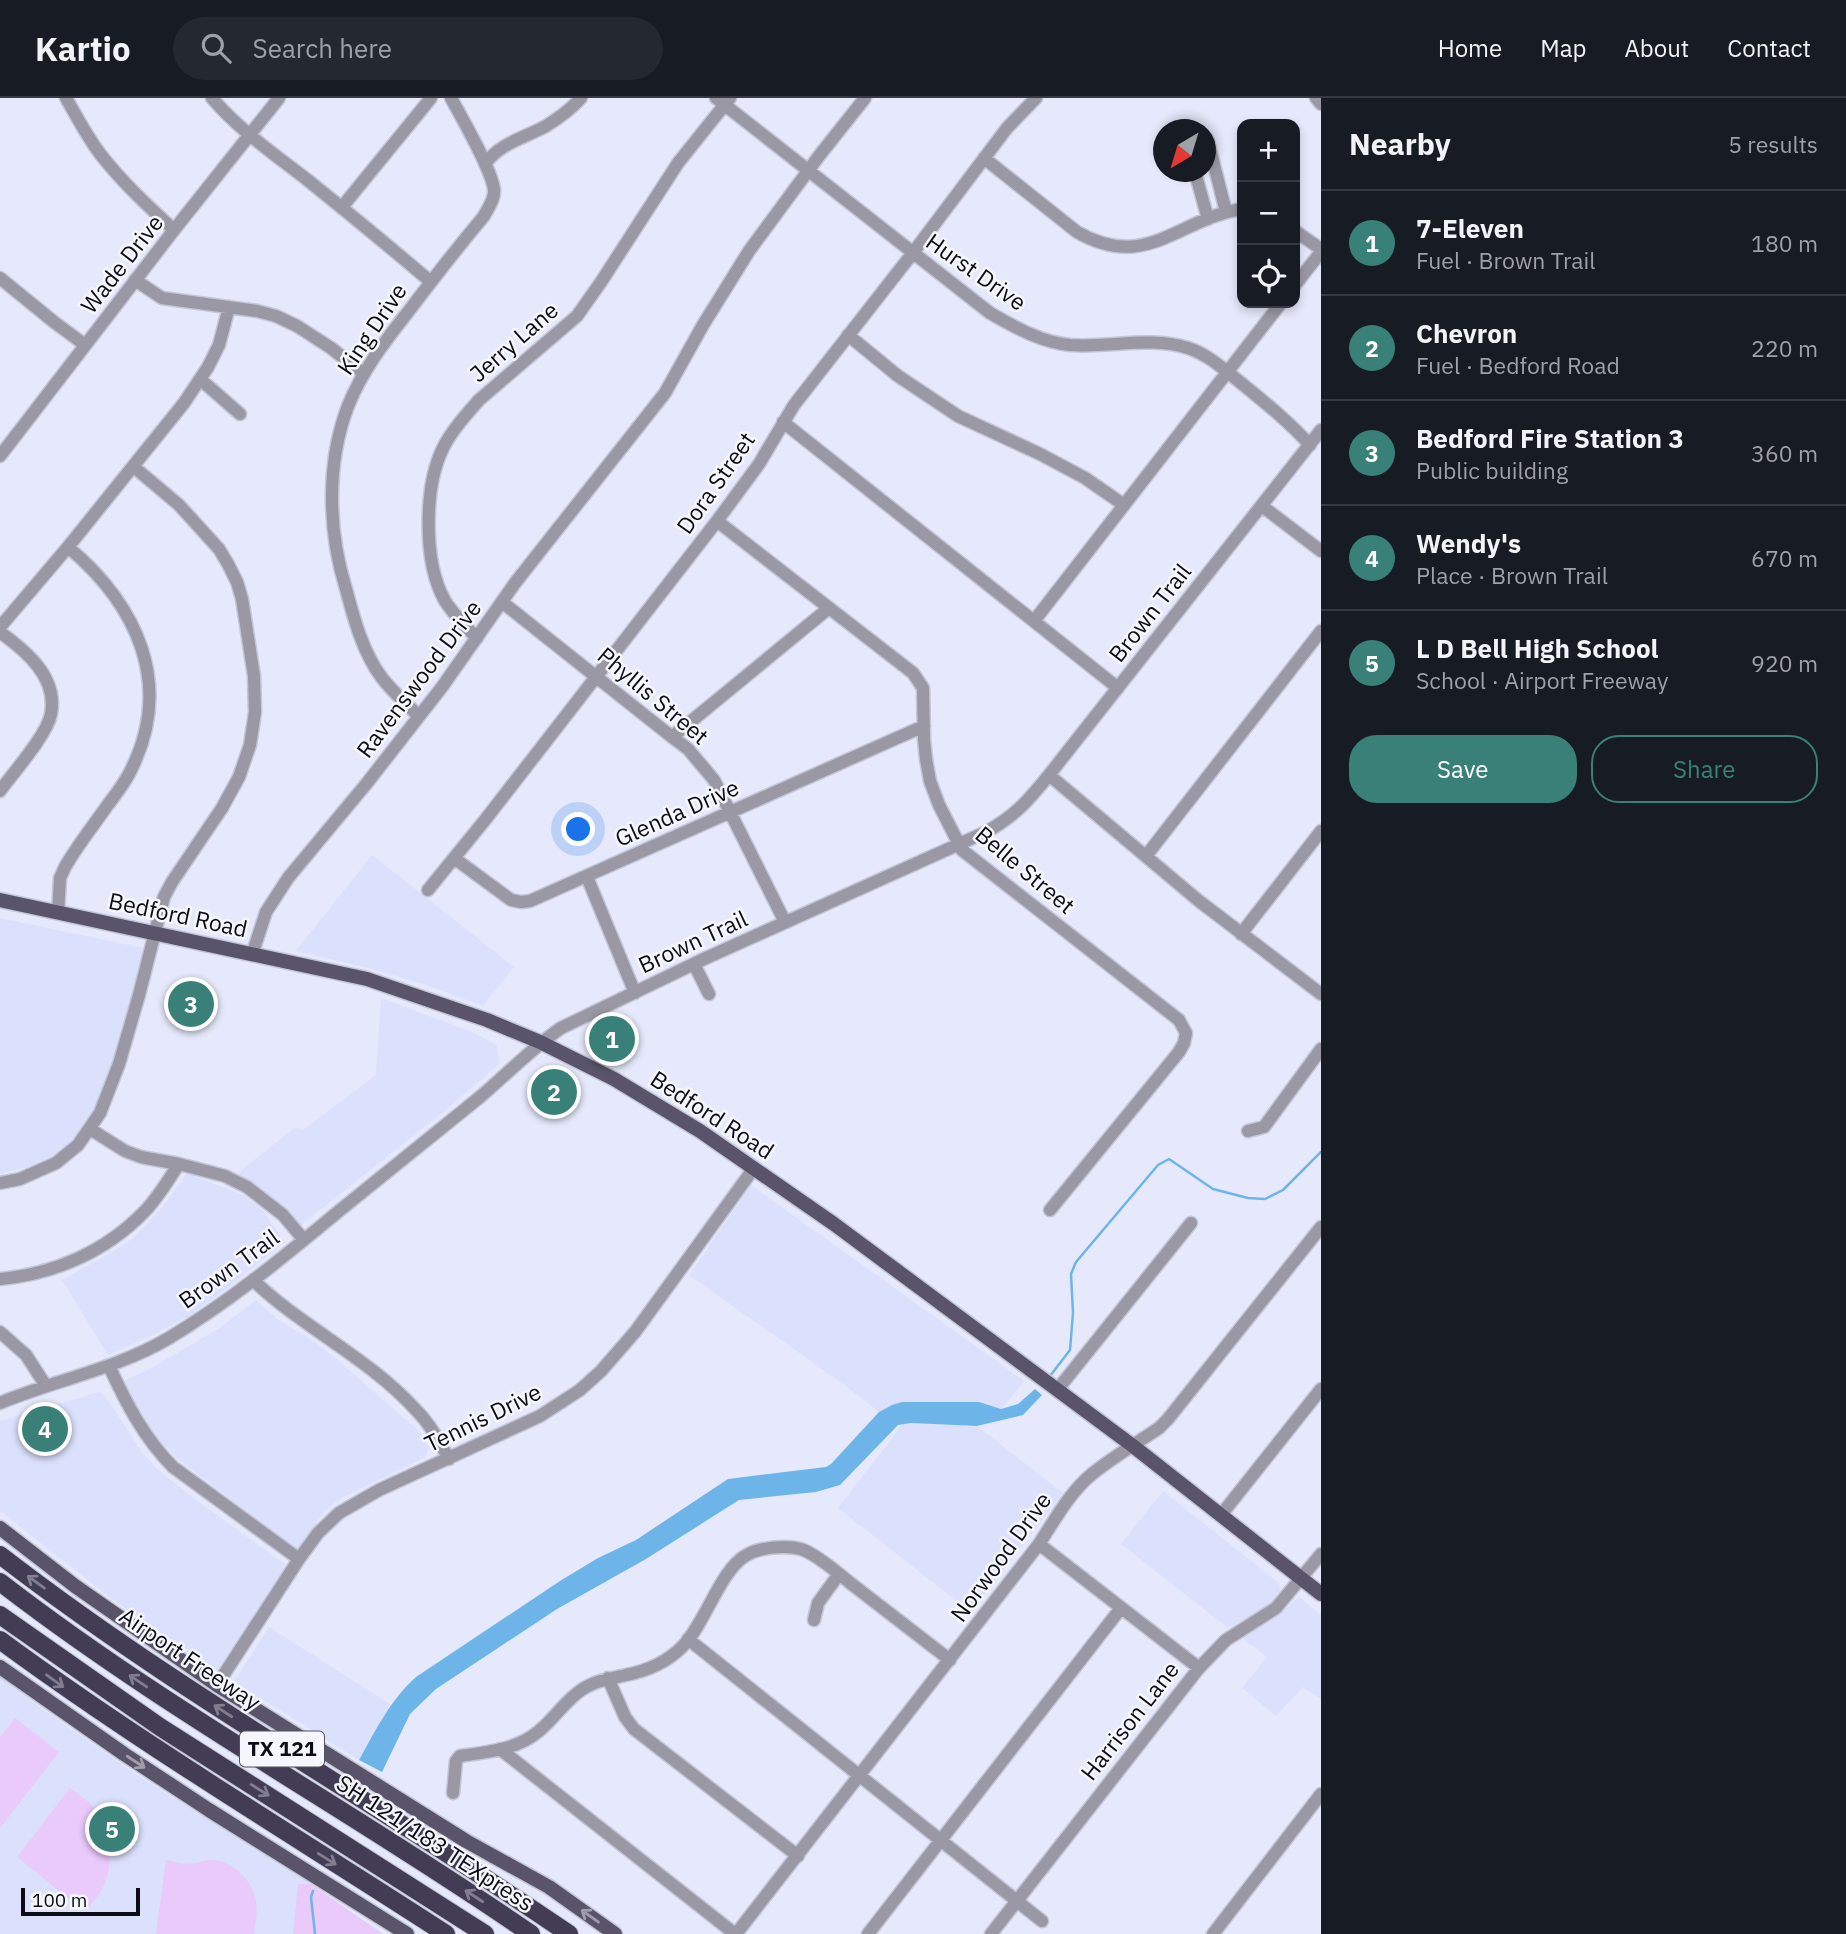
<!DOCTYPE html>
<html lang="en">
<head>
<meta charset="utf-8">
<style>
  body { margin:0; font-family:"IBM Plex Sans",sans-serif; background:#242831; color:#f1f3f6 }
  .controls { position:absolute; right:21px; top:21px; display:grid; overflow:hidden; border-radius:14px; box-shadow:0 4px 10px #0003 }
  .controls button { width:63px; height:63px; display:grid; place-items:center; padding:0; border:0; border-bottom:2px solid #363941; background:#171b24; color:#f1f3f6; font:35px sans-serif }
  .compass { position:absolute; left:1153px; top:21px; width:63px; height:63px; border-radius:50%; background:#171b24; box-shadow:0 4px 10px #0003; rotate:218deg }
  .scale { position:absolute; left:21px; bottom:18px; width:119px; box-sizing:border-box; padding-left:7px; border:4px solid #0b0c15; border-top:0; font-size:19px; line-height:24px; white-space:nowrap; color:#0b0c15; -webkit-text-stroke:5px #f6f7fd; paint-order:stroke }
  .you { position:absolute; left:579px; top:732px; width:24px; height:24px; margin:-18px; border:5px solid #fff; border-radius:50%; background:#1a73e8; box-shadow:0 0 0 10px #1a73e833 }
  .badge { display:grid; place-items:center; width:46px; height:46px; border-radius:50%; background:#398079; color:#fff; font-size:23px; font-weight:700 }
  .pin { position:absolute; translate:-50% -50%; border:4px solid #fff; box-shadow:0 2px 7px #0006 }
  .list { margin:0; padding:0; list-style:none }
  h2 { display:flex; justify-content:space-between; align-items:center; height:91px; margin:0; padding:0 28px; font-size:30px }
  h2 small { font-size:23px; font-weight:400; color:#9ea1a6 }
  .list li { display:grid; grid-template-columns:46px 1fr auto; gap:21px; align-items:center; box-sizing:border-box; height:105px; padding:0 28px; border-top:2px solid #363941 }
  .list b { display:block; font-size:26px; white-space:nowrap }
  .list p { margin:0; font-size:23px; white-space:nowrap; color:#9ea1a6 }
  .list em { font-size:23px; font-style:normal; color:#9ea1a6 }
  .actions { display:flex; gap:14px; padding:21px 28px }
  .actions a { flex:1; padding:16px 0; border:2px solid #398079; border-radius:28px; text-align:center; font-size:24px; color:#398079 }
  .actions .main { background:#398079; color:#fff }
  .icon { flex:none; width:38px; height:38px; fill:none; stroke:currentColor; stroke-width:2; stroke-linecap:round; stroke-linejoin:round }
  .map { position:relative; flex:none; width:1321px; height:1836px; overflow:hidden }
  header { display:flex; align-items:center; gap:42px; box-sizing:border-box; height:98px; padding:0 35px; background:#171b24; border-bottom:2px solid #363941 }
  header strong { font-size:33px }
  nav { display:flex; gap:38px; margin-inline-start:auto; font-size:24px }
  .search { width:490px; height:63px; background:#242831; display:flex; align-items:center; gap:18px; box-sizing:border-box; padding:0 24px; border-radius:38px; color:#9ea1a6; font-size:26px }
  main { display:flex }
  aside { flex:1; background:#171b24 }
  .map>svg:first-child { display:block }
  .built { fill:#dbe0fc }
  .green { fill:#eac9fb }
  .water { fill:#6db5e8 }
  .lines { fill:none; stroke-linecap:round; stroke-linejoin:round }
  .stream { stroke:#6db5e8; stroke-width:2.5 }
  .minor-casing { stroke:#c3c6d6; stroke-width:15 }
  .major-casing { stroke:#c3c6d6; stroke-width:17 }
  .highway-casing { stroke:#c3c6d6; stroke-width:20 }
  .minor { stroke:#9a98a4; stroke-width:12 }
  .major { stroke:#595469; stroke-width:14 }
  .highway { stroke:#423d54; stroke-width:18 }
  .oneway { stroke:#817e8f }
  .oneway2 { stroke:#a09dac }
  .labels { text-anchor:middle; stroke-width:5; stroke-linejoin:round; paint-order:stroke }
  .shield { fill:#f6f7fd; stroke:#52525b; stroke-width:2 }
  .shield-label { font-size:21px; font-weight:bold; fill:#0b0c15 }
  .street-label { font-size:23px; fill:#0b0c15; stroke:#f6f7fd }
</style>
</head>
<body>
<header>
<strong>Kartio</strong>
<div class="search"><svg class="icon" aria-label="search" viewBox="0 0 24 24"><circle cx="10" cy="10" r="6"/><path d="M15 15l6 6"/></svg>Search here</div>
<nav><a>Home</a><a>Map</a><a>About</a><a>Contact</a></nav>
</header>
<main>
<div class="map">
<svg width="1321" height="1836" viewBox="0 0 1321 1836">
  <rect width="100%" height="100%" fill="#e6e9fb"/>
  <!-- built -->
  <path class="built" d="M372 757 514 869 483 908 427 887 372 871 296 853Z
    M0 820 143 850 131 901 112 966 103 995 88 1021 71 1044 51 1059 27 1069 0 1076Z
    M381 900 472 934 497 947 499 966 447 1011 301 1127 238 1075 294 1030 303 1032 376 977Z
    M187 1075 245 1098 262 1112 285 1144 225 1192 189 1218 155 1236 108 1257 62 1182 119 1150 134 1139 164 1107Z
    M751 1087 1024 1283 1001 1311 979 1304H902L879 1314 846 1288 689 1177Z
    M256 1202 277 1221 315 1244 340 1264 421 1335 429 1349 426 1359 341 1400 324 1414 297 1451 178 1361 155 1338 143 1320 124 1283 148 1272 218 1231Z
    M100 1294 106 1299 141 1353 157 1371 196 1402 286 1467 217 1572 120 1507 0 1413V1323Z
    M911 1325 977 1328 1063 1395 971 1514 838 1410 903 1326Z
    M1163 1393 1279 1485 1280 1493 1272 1504 1262 1512 1228 1530 1121 1446Z
    M1299 1499 1321 1517V1601L1303 1589 1276 1618 1242 1590 1267 1559 1241 1539 1277 1518Z
    M269 1529 390 1606 359 1662 234 1583Z
    M0 1579 48 1615 137 1677 311 1786 305 1794 311 1836H0Z"/>
  <!-- green -->
  <path class="green" d="M15 1620 59 1654 0 1730V1639Z
    M70 1690C78 1696 86 1701 92 1708 109 1728 115 1763 104 1787 100 1797 92 1806 84 1813L17 1759Z
    M166 1762C173 1763 181 1766 188 1766 195 1766 202 1762 210 1762 232 1762 252 1781 256 1803 258 1814 255 1825 254 1836H156Z
    M298 1786H311L383 1836H293Z"/>
  <!-- water -->
  <path class="water" d="M1035 1291 1042 1297 1023 1317 977 1328 911 1325 898 1327 840 1387 816 1394 739 1402 646 1461 557 1511 436 1591 410 1616 382 1674 359 1662C376 1632 390 1602 416 1579L560 1483 598 1460 636 1442 728 1381 826 1369 831 1366 879 1314 892 1307 902 1304H979L1001 1311 1018 1306Z"/>
  <g class="lines">
    <!-- stream -->
    <path class="stream" d="M1050 1278 1070 1252 1073 1215 1071 1176 1076 1164 1158 1067 1169 1061 1213 1091 1248 1100 1265 1101 1283 1092 1321 1054
      M313 1793 311 1799 315 1836"/>
    <!-- minor casing -->
    <g class="minor-casing">
      <path id="minor" d="M66 0C77 19 87 39 101 57 122 84 148 108 174 132
        M212 0C240 33 277 58 310 84 351 117 391 150 431 184
        M716 0 990 215C1015 229 1040 244 1070 247 1109 250 1150 238 1188 250 1210 257 1228 275 1246 289 1268 307 1290 325 1310 347
        M1316 0 1321 6
        M1206 40 1208 43 1226 114
        M984 60 1077 134C1147 174 1177 121 1242 111
        M485 66C500 45 524 40 546 28 559 20 571 11 581 0
        M1195 74 1208 121
        M342 109 431 0
        M1295 133 1321 151
        M0 180 54 224 85 247
        M135 182 162 200 257 213 276 218 297 228 331 250 364 276
        M1295 187 1321 154
        M848 237 898 278 958 318 1040 356 1085 380 1124 407
        M200 281 240 316
        M783 324 1118 590
        M0 358 174 132 279 0
        M1262 408 1321 453
        M717 423 913 575 923 590 924 641 926 661 930 683 939 707 962 752 1179 922 1186 935 1184 945 1179 954 1050 1112
        M502 504 672 639 688 651 714 682 785 824
        M1034 523 1281 205
        M0 529 68 449 184 305 208 269 219 247 229 209
        M0 534C26 553 58 579 51 616 47 637 13 675 0 693
        M477 540C465 528 454 517 445 503 423 464 424 389 443 350 452 332 466 317 479 302L577 218 601 184 678 65 730 0
        M419 618C406 606 393 594 382 580 363 555 354 521 346 491 328 433 326 366 348 308 362 273 385 243 408 214 433 181 458 149 484 118 488 110 495 101 494 92 492 72 462 20 451 0
        M672 639 829 510
        M1049 677 1199 803 1321 896
        M1146 758 1321 533
        M454 760 511 802 521 804 530 803 924 628
        M587 779 635 895
        M428 792 485 722 717 423 759 366 794 307 912 156 1007 30 1036 0
        M58 815 60 780 65 769C77 748 93 728 107 708 116 696 125 685 131 672 174 586 137 507 68 449
        M1241 836 1321 733
        M252 857 266 814 288 780 367 685 442 589 515 485 665 295 703 227 749 153 819 58 865 0
        M694 866 709 896
        M90 1031 125 1053 141 1059 179 1066 225 1078 247 1089 283 1117 304 1142
        M1248 1033 1264 1029 1321 951
        M0 1085 20 1081 56 1065 78 1047 100 1015 119 966 139 897 164 799 172 784 222 710 239 679 250 647 255 614 254 578 242 501 237 484 228 466 219 451 179 407 134 369
        M0 1181C54 1176 105 1154 144 1114 158 1100 168 1082 179 1066
        M253 1182C303 1230 369 1260 416 1312 430 1326 439 1343 449 1361
        M0 1234 26 1257 46 1288
        M109 1268C126 1305 144 1340 173 1369L299 1461
        M1058 1291 1191 1125
        M0 1305C55 1282 117 1271 169 1240 229 1204 285 1158 339 1113 386 1075 433 1037 480 999 507 976 532 950 561 930L706 860 986 734C1016 717 1028 703 1049 677L1321 332
        M1221 1417 1321 1291
        M1039 1446 1199 1570
        M814 1522 818 1505 839 1476
        M688 1541 1042 1823
        M608 1580 625 1619 634 1631 798 1758
        M217 1587 299 1461 318 1435 339 1415 379 1392 540 1318 580 1292 601 1273 635 1234 754 1070
        M500 1651 735 1836
        M453 1695 456 1663 460 1658C487 1654 517 1652 539 1633 556 1619 570 1596 590 1587 601 1581 614 1580 626 1577 646 1573 667 1564 682 1549 705 1526 720 1473 745 1458 759 1449 786 1447 801 1451 816 1456 837 1474 849 1484 883 1510 916 1536 950 1562
        M736 1836 1039 1446C1055 1422 1069 1395 1092 1376 1113 1359 1137 1345 1159 1330L1168 1321 1321 1129
        M868 1836 1121 1510
        M991 1836 1199 1570 1226 1542 1276 1510 1321 1456
        M1213 1836 1321 1696"/>
    </g>
    <!-- major casing -->
    <g class="major-casing">
      <path id="major" d="M0 802 367 881 487 922 540 944 614 981 700 1033 834 1126 1133 1348 1321 1496
        M0 1430 75 1488 217 1587 466 1743 549 1789 615 1836
        M0 1569 124 1656 209 1712 407 1836"/>
    </g>
    <!-- highway casing -->
    <g class="highway-casing">
      <path id="highway" d="M0 1457C181 1597 381 1707 569 1836
        M0 1484C168 1614 356 1715 531 1836
        M0 1517 160 1629 485 1836
        M0 1542C144 1648 297 1739 446 1836"/>
    </g>
    <!-- minor -->
    <use href="#minor" class="minor"/>
    <!-- major -->
    <use href="#major" class="major"/>
    <!-- highway -->
    <use href="#highway" class="highway"/>
  </g>
  <!-- one-way arrows -->
  <defs><path id="oneway-shaft" d="M-6 0H5M1.5-3L5.5 0L1.5 3" fill="none" stroke-width="1.6" stroke-linecap="round" stroke-linejoin="round" transform="scale(1.75)"/></defs>
  <g class="oneway">
    <use href="#oneway-shaft" transform="translate(36 1484) rotate(-144)"/>
    <use href="#oneway-shaft" transform="translate(55 1583) rotate(36)"/>
    <use href="#oneway-shaft" transform="translate(138 1583) rotate(-146)"/>
    <use href="#oneway-shaft" transform="translate(223 1613) rotate(-147)"/>
    <use href="#oneway-shaft" transform="translate(260 1692) rotate(32)"/>
    <use href="#oneway-shaft" transform="translate(327 1761) rotate(32)"/>
    <use href="#oneway-shaft" transform="translate(474 1798) rotate(-147)"/>
  </g>
  <g class="oneway2">
    <use href="#oneway-shaft" transform="translate(136 1664) rotate(33)"/>
    <use href="#oneway-shaft" transform="translate(590 1818) rotate(-145)"/>
  </g>
  <g class="labels">
    <!-- shield labels -->
    <rect class="shield" x="240" y="1633.5" width="84" height="35" rx="5"/>
    <g class="shield-label">
      <text x="282" y="1658">TX 121</text>
    </g>
    <!-- street labels -->
    <g class="street-label">
      <text transform="translate(122 166) rotate(-52)" y="8">Wade Drive</text>
      <text transform="translate(976 174) rotate(35)" y="8">Hurst Drive</text>
      <text transform="translate(372 231) rotate(-56)" y="8">King Drive</text>
      <text transform="translate(514 244) rotate(-41)" y="8">Jerry Lane</text>
      <text transform="translate(716 385) rotate(-55)" y="8">Dora Street</text>
      <text transform="translate(1150 515) rotate(-52)" y="8">Brown Trail</text>
      <text transform="translate(419 581) rotate(-53)" y="8">Ravenswood Drive</text>
      <text transform="translate(653 598) rotate(40)" y="8">Phyllis Street</text>
      <text transform="translate(677 715) rotate(-24)" y="8">Glenda Drive</text>
      <text transform="translate(1025 772) rotate(40)" y="8">Belle Street</text>
      <text transform="translate(178 817) rotate(12)" y="8">Bedford Road</text>
      <text transform="translate(693 844) rotate(-25)" y="8">Brown Trail</text>
      <text transform="translate(712 1017) rotate(33)" y="8">Bedford Road</text>
      <text transform="translate(229 1171) rotate(-36)" y="8">Brown Trail</text>
      <text transform="translate(483 1320) rotate(-26)" y="8">Tennis Drive</text>
      <text transform="translate(1001 1459) rotate(-54)" y="8">Norwood Drive</text>
      <text transform="translate(190 1561) rotate(34)" y="8">Airport Freeway</text>
      <text transform="translate(1130 1623) rotate(-52)" y="8">Harrison Lane</text>
      <text transform="translate(435 1745) rotate(33)" y="8">SH 121/183 TEXpress</text>
    </g>
  </g>
</svg>
<div class="controls">
<button>+</button>
<button>−</button>
<button><svg class="icon" aria-label="locate" viewBox="0 0 24 24"><circle cx="12" cy="12" r="6"/><path d="M12 2v4M12 18v4M2 12h4M18 12h4"/></svg></button>
</div>
<svg class="compass" viewBox="-18 -18 36 36"><path d="M0-13l5 13h-10z" fill="#e53935"/><path d="M0 13l5-13h-10z" fill="#9ea1a6"/></svg>
<div class="scale">100 m</div>
<div class="you"></div>
<div class="pin badge" style="left:612px;top:941px">1</div>
<div class="pin badge" style="left:554px;top:994px">2</div>
<div class="pin badge" style="left:191px;top:906px">3</div>
<div class="pin badge" style="left:45px;top:1331px">4</div>
<div class="pin badge" style="left:112px;top:1731px">5</div>
</div>
<aside>
<h2>Nearby<small>5 results</small></h2>
<ul class="list">
<li><span class="badge">1</span><div><b>7-Eleven</b><p>Fuel · Brown Trail</p></div><em>180 m</em></li>
<li><span class="badge">2</span><div><b>Chevron</b><p>Fuel · Bedford Road</p></div><em>220 m</em></li>
<li><span class="badge">3</span><div><b>Bedford Fire Station 3</b><p>Public building</p></div><em>360 m</em></li>
<li><span class="badge">4</span><div><b>Wendy's</b><p>Place · Brown Trail</p></div><em>670 m</em></li>
<li><span class="badge">5</span><div><b>L D Bell High School</b><p>School · Airport Freeway</p></div><em>920 m</em></li>
</ul>
<div class="actions"><a class="main">Save</a><a>Share</a></div>
</aside>
</main>
</body>
</html>
